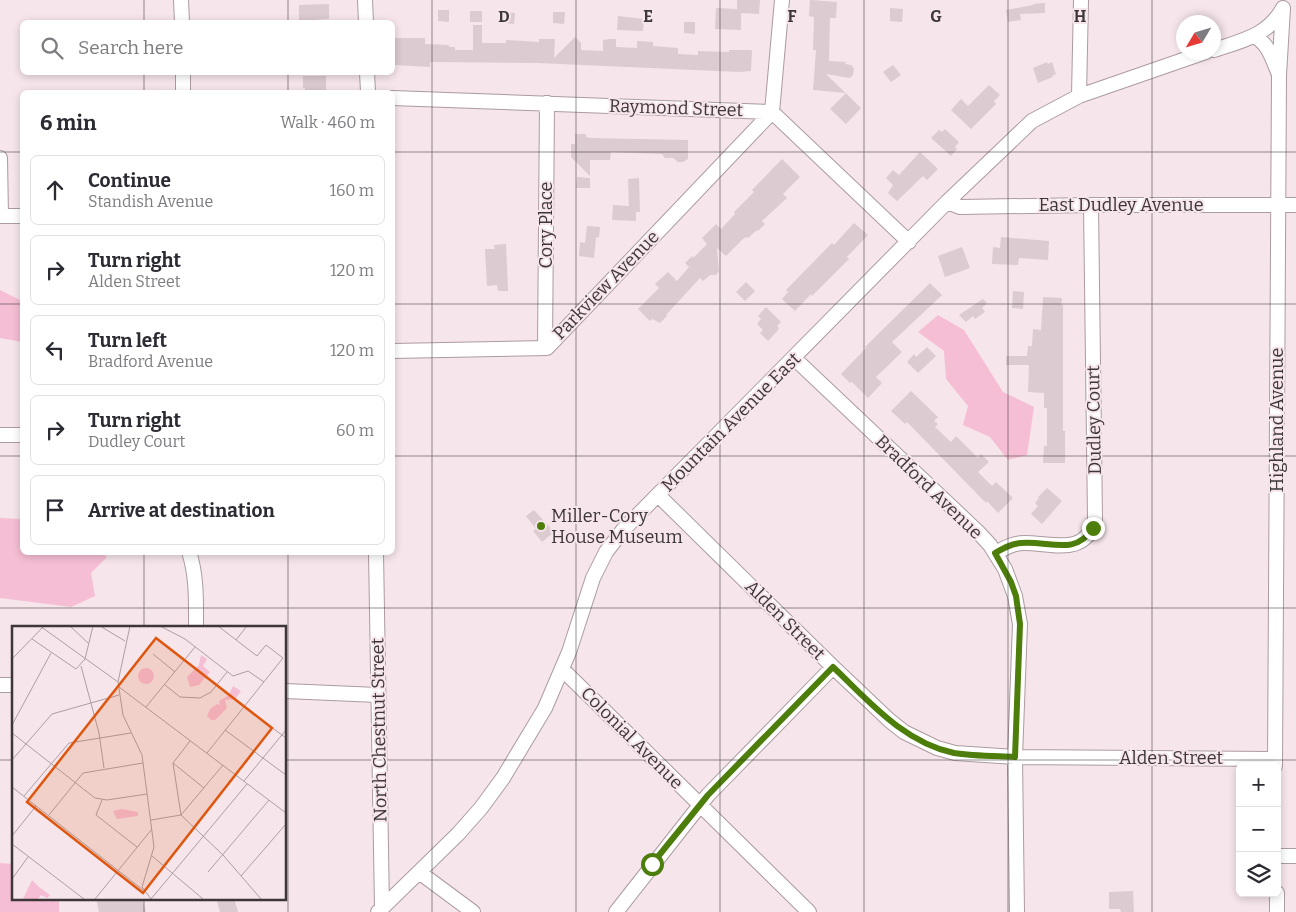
<!DOCTYPE html>
<html lang="en">
<head>
<meta charset="utf-8">
<style>
  body { margin:0; font-family:Bitter,serif; background:#f7f7f7; color:#2b2b33 }
  .controls { position:absolute; right:15px; bottom:15px; display:grid; overflow:hidden; border-radius:8px; box-shadow:0 2px 8px #0003 }
  .controls button { width:45px; height:45px; display:grid; place-items:center; padding:0; border:0; border-bottom:1px solid #e1e1e2; background:#fff; color:#2b2b33; font:25px sans-serif }
  .compass { position:absolute; left:1176px; top:15px; width:45px; height:45px; border-radius:50%; background:#fff; box-shadow:0 2px 8px #0003; rotate:232deg }
  .stop { position:absolute; width:15px; height:15px; margin:-11px; border:4px solid #4d7d0a; border-radius:50%; background:#fff }
  .stop.end { background:#4d7d0a; border-color:#fff; box-shadow:0 1px 5px #0008 }
  .list { margin:0; padding:0; list-style:none }
  h2 { display:flex; justify-content:space-between; align-items:center; height:65px; margin:0; padding:0 20px; font-size:21px }
  h2 small { font-size:16px; font-weight:400; color:#7c7c81 }
  .list li { display:grid; grid-template-columns:32px 1fr auto; gap:15px; align-items:center; box-sizing:border-box; height:70px; margin:0 10px 10px; padding:0 10px; border:1px solid #e1e1e2; border-radius:8px }
  .list b { display:block; font-size:19px; white-space:nowrap }
  .list p { margin:0; font-size:16px; white-space:nowrap; color:#7c7c81 }
  .list em { font-size:16px; font-style:normal; color:#7c7c81 }
  .icon { flex:none; width:28px; height:28px; fill:none; stroke:currentColor; stroke-width:2; stroke-linecap:round; stroke-linejoin:round }
  .map { position:relative; flex:none; width:1296px; height:912px; overflow:hidden }
  .search { position:absolute; background:#fff; box-shadow:0 2px 8px #0003; left:20px; top:20px; width:375px; height:55px; display:flex; align-items:center; gap:12px; box-sizing:border-box; padding:0 18px; border-radius:8px; color:#7c7c81; font-size:19px }
  .panel { position:absolute; background:#fff; box-shadow:0 2px 8px #0003; left:20px; top:90px; width:375px; height:465px; border-radius:8px }
  .map>svg:first-child { display:block }
  .green { fill:#f6bed4 }
  .building { fill:#dccbd1 }
  .lines { fill:none; stroke-linecap:round; stroke-linejoin:round }
  .minor-casing { stroke:#ac9ba1; stroke-width:16 }
  .minor { stroke:#fff; stroke-width:14 }
  .route { stroke:#4d7d0a; stroke-width:6 }
  .grid { fill:none; stroke:#3d3739; stroke-width:1; stroke-opacity:0.55 }
  .poi-dot { fill:#4d7d0a; stroke:#f6e5eb; stroke-width:2 }
  .labels { text-anchor:middle; stroke-width:4; stroke-linejoin:round; paint-order:stroke }
  .street-label { font-size:18px; fill:#3d3739; stroke:#f6e5eb }
  .poi-label { font-size:18px; fill:#3d3739; stroke:#f6e5eb; text-anchor:start }
  .inset-road { fill:none; stroke:#ac9fa4; stroke-width:1 }
  .view { fill:#df570e; fill-opacity:0.15; stroke:#df570e; stroke-width:2.5 }
  .inset-edge { fill:none; stroke:#3d3739; stroke-width:2.5 }
  .grid-label { font-size:16px; text-anchor:middle; font-weight:bold; fill:#3d3739; stroke:#f6e5eb; stroke-width:4; stroke-linejoin:round; paint-order:stroke }
</style>
</head>
<body>
<div class="map">
<svg width="1296" height="912" viewBox="0 0 1296 912">
  <rect width="100%" height="100%" fill="#f6e5eb"/>
  <!-- green -->
  <path class="green" d="M0 290 22 301V342L0 338Z
    M938 315 964 330 1003 392 1034 407 1027 455 1008 460 990 437 963 425 968 406 946 379 944 351 918 332Z
    M0 518 22 519V552L102 553 107 557 91 573 95 596 71 607 0 598Z
    M0 863 14 864V898H59V912H0Z"/>
  <!-- building -->
  <path class="building" d="M737 0H760L759 14 741 13V30L715 29 716 8 737 9Z
    M810 0 837 2 836 18H830L829 61 846 62 845 64 851 65 854 68 853 75 850 78 826 74 861 108 846 124 830 109 846 93 813 90 816 50H813L814 17 809 16Z
    M1045 3V13L1020 14 1021 20 1008 22 1006 10 1033 5V4Z
    M329 4V19L299 21V5Z
    M890 8 903 9 902 22 890 21Z
    M438 10H449V22L438 21Z
    M470 11H482V22H470Z
    M503 12 515 13 514 24 502 23Z
    M553 12H565L564 24 553 23Z
    M618 16 644 19 643 31 617 30Z
    M684 22H695V34L684 33Z
    M473 25H482V43H506V40L539 42V39H555L554 58 575 37 581 43V50L603 51V40L610 39H616V47L637 48V41L653 42V46L678 48V54L698 55V51L729 52V50H752L751 71 740 72 538 63 430 62V67L395 65V62H392V38H425V44L449 45V47H455V50H473Z
    M1047 62 1048 64 1052 62 1056 74 1052 76 1053 77 1038 83 1033 68Z
    M893 65 901 75 891 82 883 72Z
    M303 76H326V92H305V88H303Z
    M989 85 1000 95 994 101 996 104 971 129 951 110 961 99 968 106Z
    M945 129 959 142 955 147 957 149 951 156 931 138 939 130 942 132Z
    M575 134H586V137L590 138 688 140V159L683 162H678L673 158H665L662 154 611 152 610 160H590V176L571 157V144H575Z
    M920 152 938 169 927 180 923 176 897 201 888 193 893 185 886 178 893 170 899 175Z
    M782 159 800 177 783 194 787 198 762 221 765 224 758 231 757 230 748 238 746 237 743 239 726 256 717 248 719 271 716 275H710L703 281 700 278 666 315 667 316 660 323 652 319 650 321 638 309 659 288 655 284 668 272 677 281 689 267 685 263 692 256 693 258 707 244 702 238 716 224 721 229 735 214 734 212 754 192 752 190Z
    M577 177 590 178V188H576Z
    M639 178 640 212H636V221L612 220 613 205 629 206 628 179Z
    M854 223 868 235 847 257 849 259 812 296 811 294 795 311 782 299 788 292 786 290 832 243 834 245Z
    M587 226 600 227 599 238 596 237 594 258 579 256 580 242 585 243Z
    M1001 237 1049 241 1048 260 1019 258 1018 265 992 264 993 247 1000 248Z
    M506 244 508 291H498L497 285 487 286 485 249H495L494 245Z
    M962 247 970 268 945 277 938 256Z
    M746 282 755 291 745 301 736 292Z
    M930 283 942 295 892 342 902 352 876 377 882 383 868 398 852 382 850 383 841 374 866 348 865 347Z
    M1013 291 1024 292 1023 309 1012 308Z
    M1043 297 1062 298 1061 305H1063V431H1065V463H1043L1044 446H1047V408H1044V393L1028 392 1029 365H1006V356H1027L1028 346H1032L1033 329 1041 330Z
    M983 299 987 303 982 308 985 312 975 319 973 316 966 322 959 315Z
    M766 307 781 322 777 326 779 329 768 341 760 333 763 330 757 324 761 319 758 316Z
    M927 347 936 356 918 373 907 362 914 354 916 357Z
    M911 391 938 417 934 421 938 424 935 427 951 442 956 436 978 458 981 454 989 462 978 472 992 486 996 482 1013 498 998 513 987 501 986 503 907 422 905 424 891 411Z
    M1047 488 1062 501 1042 524 1031 514 1038 506 1035 503 1039 498 1038 497Z
    M534 510 554 532 542 542 533 531 536 529 526 516Z
    M1133 891 1134 912H1121L1120 909H1109V892Z
    M96 898H142L146 912H99Z
    M216 898H234L238 912H220Z"/>
  <g class="lines">
    <!-- minor casing -->
    <g class="minor-casing">
      <path id="minor" d="M181 0 182 22
        M365 0 366 22
        M1254 36C1268 43 1272 58 1278 72
        M1214 50C1241 41 1268 36 1283 8
        M183 72V92
        M367 72 368 92
        M1079 96 1081 0
        M392 98 772 112 909 242
        M0 158 1 216
        M947 202 960 207 1091 205H1296
        M0 216H22
        M545 348 547 103
        M392 351 547 348 772 112 782 0
        M794 358 978 532 990 545 1005 569 1015 596 1020 624 1015 757 1017 912
        M0 435H22
        M658 495 833 667 889 720 904 732 937 748 955 753 1015 757 1275 759
        M189 552C197 576 196 602 196 627
        M376 552 382 908
        M995 553C1005 548 1013 543 1024 543 1053 543 1086 557 1095 519L1091 205
        M562 669 809 912
        M0 685H14
        M285 691 378 695
        M1275 766 1279 75 1283 8
        M1277 856H1296
        M419 872 473 912
        M378 912 458 834 481 808 503 778 545 708 569 652 593 578 606 552 623 530 947 202 1032 121 1079 96 1206 52
        M616 912 708 795 833 667
        M1277 912V893"/>
    </g>
    <!-- minor -->
    <use href="#minor" class="minor"/>
  </g>
  <g class="lines">
    <!-- route -->
    <path class="route" d="M652 864 708 795 833 667C869 701 903 742 954 753 973 756 995 756 1015 757L1020 624 1016 596 1011 582 995 553C1004 548 1011 544 1021 543 1048 540 1075 557 1093 528"/>
  </g>
  <!-- grid -->
  <path class="grid" d="M144 0V22M288 0V22M432 0V912M576 0V912M720 0V912M864 0V912M1008 0V912M1152 0V912M144 72V92M288 72V92M0 152H22M392 152H1296M0 304H22M392 304H1296M0 456H22M392 456H1296M144 552V627M288 552V912M0 608H1296M0 760H14M285 760H1296M144 898V912"/>
  <!-- markers -->
  <circle class="poi-dot" cx="541" cy="526" r="5"/>
  <g class="labels">
    <!-- street labels -->
    <g class="street-label">
      <text transform="translate(676 108) rotate(2)" y="6">Raymond Street</text>
      <text x="1121" y="211">East Dudley Avenue</text>
      <text transform="translate(546 225) rotate(-90)" y="6">Cory Place</text>
      <text transform="translate(606 285) rotate(-46)" y="6">Parkview Avenue</text>
      <text transform="translate(1094 420) rotate(-91)" y="6">Dudley Court</text>
      <text transform="translate(1277 420) rotate(-90)" y="6">Highland Avenue</text>
      <text transform="translate(731 422) rotate(-45)" y="6">Mountain Avenue East</text>
      <text transform="translate(929 487) rotate(44)" y="6">Bradford Avenue</text>
      <text transform="translate(785 620) rotate(45)" y="6">Alden Street</text>
      <text transform="translate(379 730) rotate(-91)" y="6">North Chestnut Street</text>
      <text transform="translate(632 738) rotate(45)" y="6">Colonial Avenue</text>
      <text x="1171" y="764">Alden Street</text>
    </g>
    <!-- poi labels -->
    <g class="poi-label">
      <text x="551" y="522">Miller-Cory<tspan x="551" dy="21">House Museum</tspan></text>
    </g>
  </g>
  <!-- overview -->
  <g transform="translate(12 626)">
    <rect width="274" height="274" fill="#f6e5eb"/>
    <path d="M189 29 195 33 191 40 198 46 187 59 178 61 175 51 187 39ZM126 50a8 8 0 1 1 16 0a8 8 0 1 1-16 0ZM221 60 229 65 223 73 213 74 215 82 203 94H199L195 90 198 83 205 78 208 79 207 75 217 69ZM110 183 126 186V190L105 193 101 185ZM20 254 27 261 38 269 35 272 29 269 26 273H11Z" fill="#f6bed4"/>
    <path class="inset-road" d="M28 0 106 56M58 0 76 17M88 0 113 15M118 0 106 56 111 89 130 129 142 221 130 261 139 273M148 0 173 13 221 50 236 45 252 56M20 13 64 43 73 33 81 0M224 14 235 0M141 28 163 46M0 33 31 1M69 40 87 107 92 142M153 59 168 71 188 72 199 66 215 46M107 61 274 187M134 81 183 21M232 81 274 112M0 99 39 27M213 104 274 149M0 107 83 172 95 174 135 168M178 115 161 137 169 189 211 229 249 273M195 127 271 32 254 19 245 30 206 0M0 134 40 88 107 69M161 137 192 162M232 155 274 104M0 161 131 264M12 170 57 117 119 107M90 174 84 189 125 221M37 189 71 147 131 137M139 194 169 189 211 139M0 210 24 180M0 218 72 273M140 230 191 273M196 246 257 174M229 250 274 198M0 253 16 231M83 273 140 203M139 273 235 158"/>
    <path class="view" d="M144 12 260 102 131 267 15 176Z"/>
    <rect width="274" height="274" class="inset-edge"/>
  </g>
  <g class="grid-label">
    <text x="504" y="22">D</text>
    <text x="648" y="22">E</text>
    <text x="792" y="22">F</text>
    <text x="936" y="22">G</text>
    <text x="1080" y="22">H</text>
  </g>
</svg>
<div class="controls">
<button>+</button>
<button>−</button>
<button><svg class="icon" aria-label="layers" viewBox="0 0 24 24"><path d="M12 4l9 5-9 5-9-5zM3 14l9 5 9-5"/></svg></button>
</div>
<svg class="compass" viewBox="-18 -18 36 36"><path d="M0-13l5 13h-10z" fill="#e53935"/><path d="M0 13l5-13h-10z" fill="#7c7c81"/></svg>
<div class="stop" style="left:652px;top:864px"></div>
<div class="stop end" style="left:1093px;top:528px"></div>
<div class="search"><svg class="icon" aria-label="search" viewBox="0 0 24 24"><circle cx="10" cy="10" r="6"/><path d="M15 15l6 6"/></svg>Search here</div>
<section class="panel">
<h2>6 min<small>Walk · 460 m</small></h2>
<ul class="list">
<li><svg class="icon" aria-label="ahead" viewBox="0 0 24 24"><path d="M12 20V5M6 11l6-6 6 6"/></svg><div><b>Continue</b><p>Standish Avenue</p></div><em>160 m</em></li>
<li><svg class="icon" aria-label="right" viewBox="0 0 24 24"><path d="M7 20v-9h11M14 6l5 5-5 5"/></svg><div><b>Turn right</b><p>Alden Street</p></div><em>120 m</em></li>
<li><svg class="icon" aria-label="left" viewBox="0 0 24 24"><path d="M17 20v-9H6M10 6l-5 5 5 5"/></svg><div><b>Turn left</b><p>Bradford Avenue</p></div><em>120 m</em></li>
<li><svg class="icon" aria-label="right" viewBox="0 0 24 24"><path d="M7 20v-9h11M14 6l5 5-5 5"/></svg><div><b>Turn right</b><p>Dudley Court</p></div><em>60 m</em></li>
<li><svg class="icon" aria-label="arrive" viewBox="0 0 24 24"><path d="M6 21V4h12l-3 4 3 4H6"/></svg><div><b>Arrive at destination</b></div></li>
</ul>
</section>
</div>
</body>
</html>
